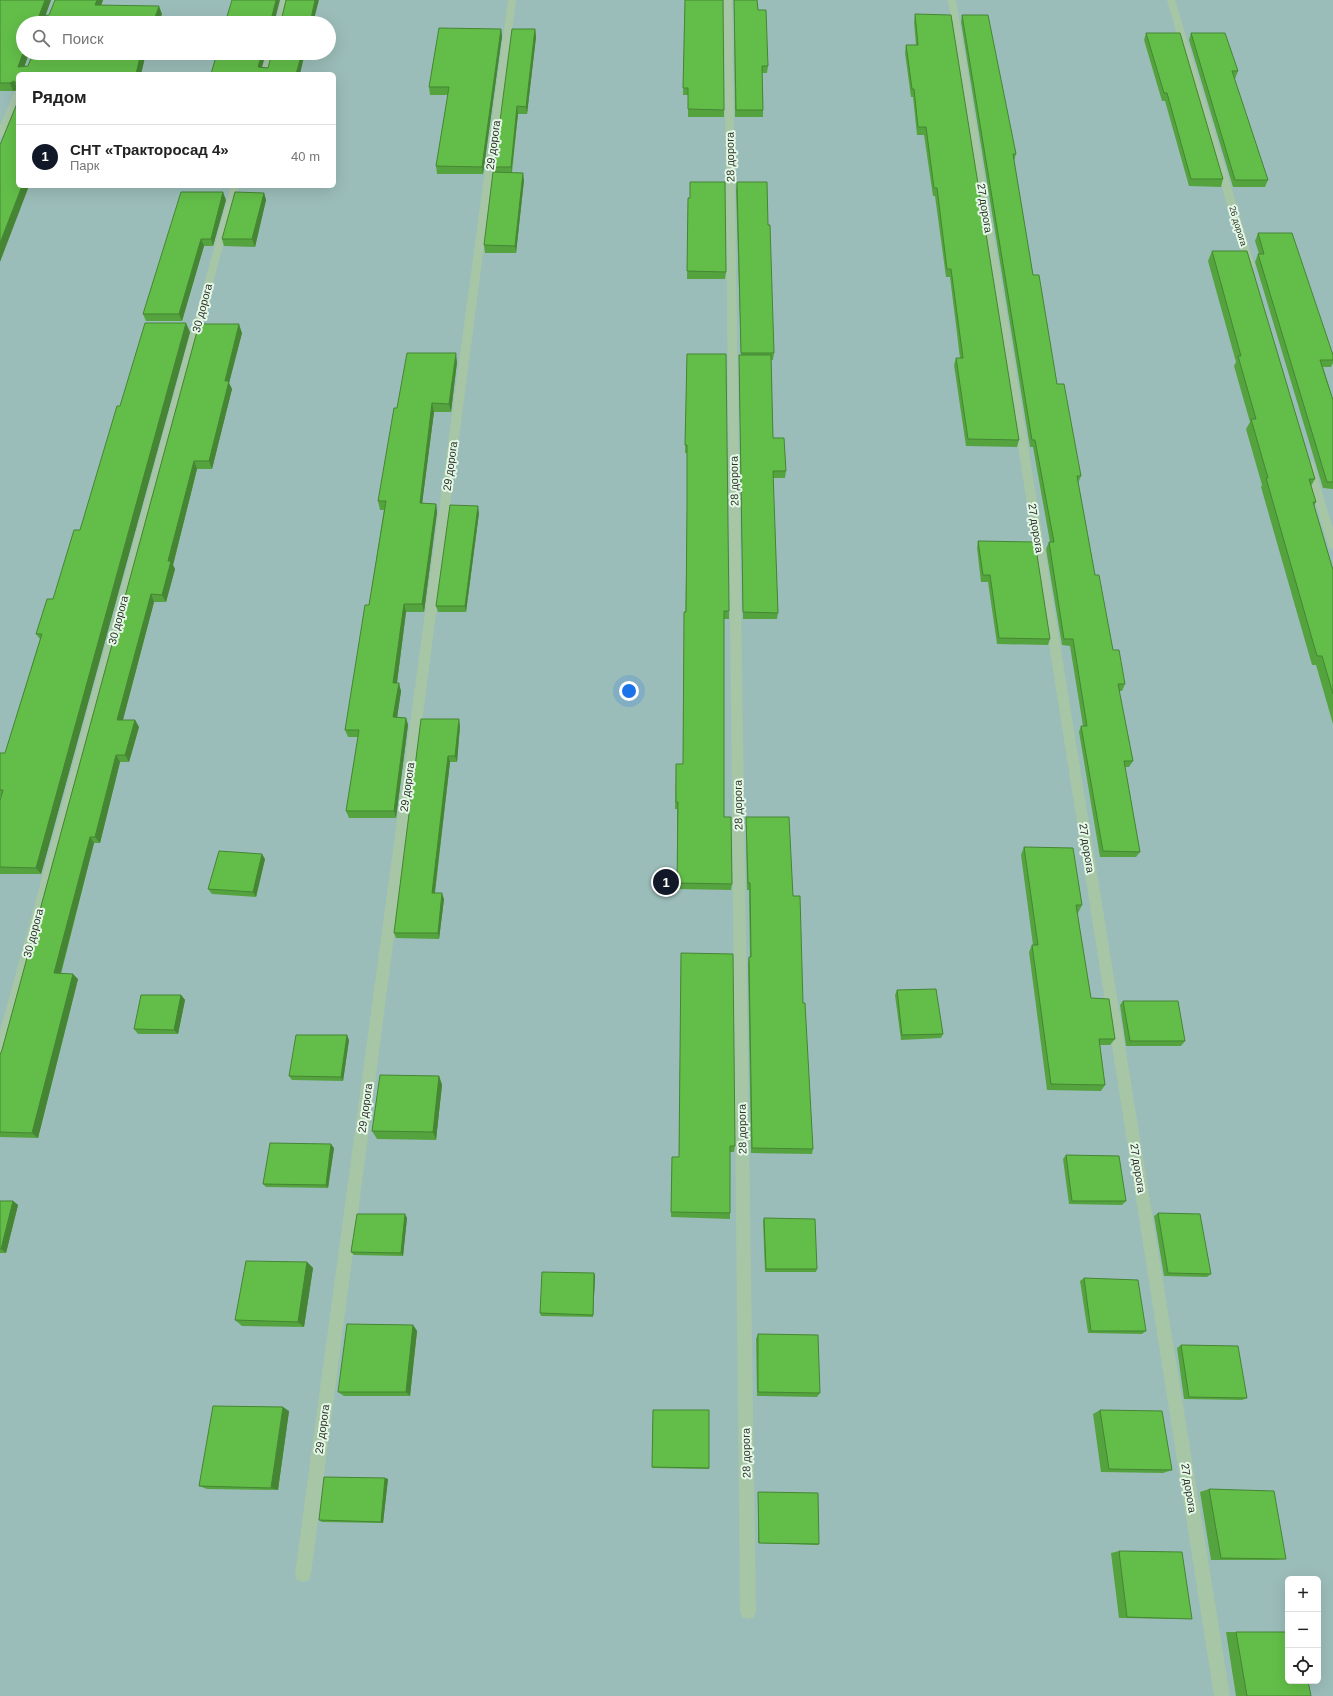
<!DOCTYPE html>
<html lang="ru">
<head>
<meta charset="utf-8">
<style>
  body { margin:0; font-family:Arial,sans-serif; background:#f2f2f2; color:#222 }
  .controls { position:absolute; right:12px; bottom:12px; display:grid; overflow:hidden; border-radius:6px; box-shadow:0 4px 16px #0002 }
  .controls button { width:36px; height:36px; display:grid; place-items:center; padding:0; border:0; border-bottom:1px solid #e0e0e0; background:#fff; color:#222; font:20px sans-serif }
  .you { position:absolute; left:629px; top:691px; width:14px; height:14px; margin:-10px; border:3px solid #fff; border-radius:50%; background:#1a73e8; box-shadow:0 0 0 6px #1a73e833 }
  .badge { display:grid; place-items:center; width:26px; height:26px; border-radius:50%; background:#111827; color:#fff; font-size:13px; font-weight:700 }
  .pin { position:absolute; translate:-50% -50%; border:2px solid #fff; box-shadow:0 1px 4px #0006 }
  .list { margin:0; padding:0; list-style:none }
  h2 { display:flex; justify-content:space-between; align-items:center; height:52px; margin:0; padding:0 16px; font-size:17px }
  h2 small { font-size:13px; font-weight:400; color:#767676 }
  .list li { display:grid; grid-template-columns:26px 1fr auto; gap:12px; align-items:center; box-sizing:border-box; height:64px; padding:0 16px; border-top:1px solid #e0e0e0 }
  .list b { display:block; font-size:15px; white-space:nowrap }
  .list p { margin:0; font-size:13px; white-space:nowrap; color:#767676 }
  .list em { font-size:13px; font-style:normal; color:#767676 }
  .icon { flex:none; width:22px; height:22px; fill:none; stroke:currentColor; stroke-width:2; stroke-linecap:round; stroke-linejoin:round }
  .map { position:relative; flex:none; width:1333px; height:1696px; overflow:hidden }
  .search { position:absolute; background:#fff; box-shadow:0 4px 16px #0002; left:16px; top:16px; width:320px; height:44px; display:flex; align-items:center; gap:10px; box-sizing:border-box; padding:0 14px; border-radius:22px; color:#767676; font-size:15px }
  .panel { position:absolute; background:#fff; box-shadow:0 4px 16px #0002; left:16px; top:72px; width:320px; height:116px; border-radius:6px }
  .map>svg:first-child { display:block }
  .green { fill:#9bbdb9; fill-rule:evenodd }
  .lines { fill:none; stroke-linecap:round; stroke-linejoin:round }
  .lane { fill:#a7c6a6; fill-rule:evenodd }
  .wall { fill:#55a33f }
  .shaded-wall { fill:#458533 }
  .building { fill:#63be49; stroke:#458533 }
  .labels { text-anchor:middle; stroke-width:4; stroke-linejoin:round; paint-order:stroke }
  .far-street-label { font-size:9px; fill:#293327; stroke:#e5f8e7 }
  .street-label { font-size:11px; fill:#293327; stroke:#e5f8e7 }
</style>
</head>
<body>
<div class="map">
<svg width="1333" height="1696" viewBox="0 0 1333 1696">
  <rect width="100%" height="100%" fill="#d9efdb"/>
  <!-- green -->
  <path class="green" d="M0 0H1333V1696H0ZM23 23H329V53H23ZM18 74H334V186H18ZM1288 1579H1318V1681H1288Z"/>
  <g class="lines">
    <!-- lane -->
    <path class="lane" d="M281 0H289L283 23H275Z
      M508 0H516L311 1574 309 1580 303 1582 297 1580 295 1574Z
      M724 0H732L756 1611 754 1617 748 1619 742 1617 740 1611Z
      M948 0H956L1230 1696H1214Z
      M1167 0H1175L1255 266 1253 268H1247L1245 266Z
      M267 53H275L269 74H261Z
      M15 91H18V103L4 135 0 138V125Z
      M231 186H239L7 1055 5 1059 0 1061V1031Z
      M1309 461 1313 462 1314 465 1333 528V549L1329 548 1328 545 1304 465 1305 462Z"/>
  </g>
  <!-- wall -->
  <path class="wall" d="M0 0H51L45 15H49L55 0H103L101 5 162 14 23 23V53H29L24 66H28L33 53H146L141 74H18V90L13 91H0Z
    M685 0 724 110V117H688V95H683Z
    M734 0H757L758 10 768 66 767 73H762L763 110V117H735Z
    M915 14 1019 440 1017 447 966 446 954 365 956 358H960L950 277H946L935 196H933L924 135H917L913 97H911L905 53 906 45H916L914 22Z
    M962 15 1016 154 1014 161 1033 275 1057 384 1081 476 1078 483 1095 575 1113 650 1125 684 1122 691H1119L1133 761 1129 767H1125L1140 852 1136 857H1100L1079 732 1081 726H1083L1070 646 1062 645 1046 549 1049 542H1050L1033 447H1030L961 22Z
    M501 29 502 36 483 174H437L436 166 448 95H430L429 87Z
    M535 29 536 37 527 114H518L512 173 524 180 516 253H485L484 245 495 172 494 167Z
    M1146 33 1223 179 1221 187 1189 186 1165 101H1162L1144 40Z
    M1191 33 1238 71 1235 79H1234L1268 180 1265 187H1233L1189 40Z
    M737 182 768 225 774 353 773 360H771L773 438 786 471 785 478H773L778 613 777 619H743L739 362V355H741L736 190Z
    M264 193 266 200 255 247 224 246 222 239Z
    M690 198 726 272 725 279H687L688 205Z
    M226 200 213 246H204L182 321H146L143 314Z
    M1258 233 1333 355V363L1331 367H1323L1333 400V489L1323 488 1255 262 1258 254H1259L1255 241Z
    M1212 251 1315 479 1311 486 1316 502 1314 506 1333 570V724L1316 665H1312L1261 487 1262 485 1246 429 1250 422 1234 366 1236 362 1208 261Z
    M199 324 242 333 229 383 232 389 212 469H197L173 565 175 569 166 602H154L123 720H135L139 727 129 762H120L100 843H94L61 974 78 979 38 1138 0 1137V1055L2 1050Z
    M190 332 41 874H0V801L1 797H0V753H5L40 639 36 634 53 599 80 530 120 406Z
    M687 354 729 611V619H724V817L732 884 731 890 677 889V809H675L676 764H683L687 515V453H685Z
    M457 362 451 412H434L422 503 436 504 437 512 424 612H406L397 683 401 691 397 717 406 718 408 725 396 818H349L346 811 358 737H348L345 730 369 605 384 510H380L378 501 397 408Z
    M479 513 466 612H438L436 606Z
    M978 541 1050 639 1048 645 997 644 988 582H981L977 548Z
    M421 719 460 726 457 762H450L435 893 444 899 439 939 396 938 394 933Z
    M746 817 793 896 803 1003 813 1149 812 1154 751 1153 748 963 749 957H750L749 890H747L746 824Z
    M1024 847 1082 905 1078 913H1077L1091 998 1115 1039 1110 1045H1100L1105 1085 1101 1091 1047 1090 1029 952 1032 945H1033L1021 855Z
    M265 859 256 897 212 894 208 889Z
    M681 953 735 1146 734 1152H730V1219L671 1217 672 1157H679Z
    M897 990 943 1034 941 1038 901 1040 895 995Z
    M181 995 185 1000 178 1034H138L134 1029Z
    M1123 1001 1185 1041 1181 1046H1126L1120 1005Z
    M349 1040 343 1081 292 1080 289 1076Z
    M439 1076 442 1085 436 1140 377 1139 372 1131Z
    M334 1148 328 1188 266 1187 263 1184Z
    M1066 1155 1126 1201 1122 1205 1069 1204 1063 1159Z
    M0 1201H13L18 1205 6 1253H0Z
    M1158 1213 1211 1274 1207 1277 1164 1276 1154 1216Z
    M407 1218 403 1256 354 1255 351 1252Z
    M764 1218 817 1269 816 1272H765L763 1221Z
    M307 1262 313 1268 304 1327 242 1326 235 1320Z
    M594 1273 595 1276 593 1317 541 1316 540 1313Z
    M1084 1278 1146 1331 1142 1334 1088 1333 1080 1281Z
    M413 1325 417 1331 410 1396H344L338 1392Z
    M758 1334 820 1393 817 1397 757 1396 756 1339Z
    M1181 1345 1247 1398 1242 1400 1184 1399 1177 1348Z
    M653 1410 709 1468V1469L652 1468Z
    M1100 1410 1172 1470 1163 1473 1101 1472 1093 1414Z
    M289 1411 278 1490 207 1489 199 1486Z
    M385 1478 388 1479 383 1523 322 1522 319 1520Z
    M1209 1489 1286 1559 1275 1560H1211L1200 1492Z
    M758 1492 819 1544 818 1545 758 1543Z
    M1119 1551 1192 1619H1183L1119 1618 1111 1553Z
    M1226 1632H1236L1311 1696H1236Z"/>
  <!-- shaded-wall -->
  <path class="shaded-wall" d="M45 0H51L43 23 39 16Z
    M97 0H103L98 14 95 5Z
    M276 0H280L274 23 272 16Z
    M315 0H319L313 23H310Z
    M159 6 162 14 159 23H153Z
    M501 29 502 36 483 174 482 167Z
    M535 29 536 37 527 114 526 107Z
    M23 53H29L22 74 18 67Z
    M141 53H146L141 74H136Z
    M262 53H266L260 74 258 67Z
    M302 53H305L300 74H296Z
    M14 81 18 90 13 91 10 83Z
    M517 106 518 114 511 174V167Z
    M523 173 524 180 516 253 515 246Z
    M22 186H29L0 262V243Z
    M223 192 226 200 213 246 211 239Z
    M264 193 266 200 255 247 252 239Z
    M201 239 204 246 182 321 179 314Z
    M186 323 190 332 41 874 36 868Z
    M239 324 242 333 229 383 232 389 212 469 209 461 225 381Z
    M456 353 457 362 451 412 449 404Z
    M432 403 434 412 421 512 420 503Z
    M194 461 197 469 173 565 175 569 166 602 162 595 168 561Z
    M436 504 437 512 424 612 422 604Z
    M478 506 479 513 466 612 465 606Z
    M151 594 154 602 121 727 117 720Z
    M404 604 406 612 396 690 393 683Z
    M399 683 401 691 396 725 393 717Z
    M406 718 408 725 396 818 394 811Z
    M459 719 460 726 457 762 455 756Z
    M135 720 139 727 129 762 125 755Z
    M116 755 120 762 100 843 95 837Z
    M448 756 450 762 434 898 432 893Z
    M90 837 94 843 59 979 54 973Z
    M262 854 265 859 256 897 253 892Z
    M442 893 444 899 439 939 438 933Z
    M73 974 78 979 38 1138 32 1133Z
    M181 995 185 1000 178 1034 174 1030Z
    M347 1035 349 1040 343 1081 341 1077Z
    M439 1076 442 1085 436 1140 433 1132Z
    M331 1144 334 1148 328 1188 326 1185Z
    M13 1201 18 1205 6 1253 1 1249Z
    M405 1214 407 1218 403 1256 401 1253Z
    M307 1262 313 1268 304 1327 298 1322Z
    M594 1273 595 1276 593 1317V1315Z
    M413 1325 417 1331 410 1396 406 1392Z
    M283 1407 289 1411 278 1490 271 1488Z
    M385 1478 388 1479 383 1523 381 1522Z"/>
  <!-- building -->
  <path class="building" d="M0 0H45L39 16 49 15 55 0H97L95 5 159 6 153 23H23V53L18 67 28 66 33 53H141L136 74H18V83H16L14 81 10 83H0Z
    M232 0H276L272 16 282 17 286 0H315L310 23H225Z
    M685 0H723L724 110 688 109V88H683Z
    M734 0H757L758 10H766L768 66H762L763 110H736Z
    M915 14 951 15 1019 440 968 439 956 358H963L951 269H947L937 188H934L926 127H918L914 89H912L906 45H918Z
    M962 15H988L1016 154H1013L1033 275H1039L1057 384H1064L1081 476H1077L1095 575H1099L1113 650H1119L1125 684H1118L1133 761H1124L1140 852 1103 851 1081 726H1087L1073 639H1064L1049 542H1054L1035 440H1032Z
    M439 28 501 29 482 167 436 166 449 87H429Z
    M512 29H535L526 107 517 106 511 167H494Z
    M1146 33H1180L1223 179H1191L1167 93H1164Z
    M1191 33H1225L1238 71H1232L1268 180H1235Z
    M217 53H262L258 67 268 68 272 53H302L296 74H211Z
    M18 101V186H22L0 243V145Z
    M493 172 523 173 515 246 484 245Z
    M690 182H725L726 272 687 271 688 198H690Z
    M737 182H767L768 225H770L774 353H741Z
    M181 192H223L211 239H201L179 314H143Z
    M235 192 264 193 252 239H222Z
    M1258 233H1292L1333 355V360H1320L1333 400V482H1327L1258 254H1264Z
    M1212 251H1247L1315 479H1309L1316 502H1313L1333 570V694L1322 656H1317L1266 478H1268L1251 419H1256L1238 356H1241Z
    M145 323H186L36 868 0 867V801L3 790H0V753H5L42 634H36L47 599H53L74 530H80L117 406H120Z
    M199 324H239L225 381H229L209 461H194L168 561H171L162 595 151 594 117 720H135L125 755H116L95 837H90L54 973 73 974 32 1133 0 1132V1055L2 1050Z
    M407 353H456L449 404 432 403 420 503 436 504 422 604H404L393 683H399L393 717 406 718 394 811H346L359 730H345L365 605H369L386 501H378L394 408H397Z
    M687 354H726L729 611H724V817H731L732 884 677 883 678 802H676V764H683L684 612H686L687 507V445H685Z
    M739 355H771L773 438H784L786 471H773L778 613 743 612Z
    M450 505 478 506 465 606H436Z
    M978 541 1035 542 1050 639 999 638 990 575H983Z
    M421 719H459L455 756H448L432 893H442L438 933H394Z
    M746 817H789L793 896H800L803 1003H805L813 1149 752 1148 749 957H751L750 883H748Z
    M1024 847 1073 848 1082 905H1076L1091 998 1109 999 1115 1039H1099L1105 1085 1051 1084 1032 945H1038Z
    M219 851 262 854 253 892 208 889Z
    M681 953 733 954 735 1146H730V1213L671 1212 672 1157H679Z
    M936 989 943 1034 902 1035 897 990Z
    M141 995H181L174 1030 134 1029Z
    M1123 1001H1178L1185 1041H1130Z
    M296 1035H347L341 1077 289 1076Z
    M380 1075 439 1076 433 1132 372 1131Z
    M270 1143 331 1144 326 1185 263 1184Z
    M1066 1155 1119 1156 1126 1201H1072Z
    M0 1201H13L1 1249H0Z
    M1158 1213 1200 1214 1211 1274 1168 1273Z
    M357 1214H405L401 1253 351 1252Z
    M764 1218 815 1219 817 1269H766Z
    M246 1261 307 1262 298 1322 235 1320Z
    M542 1272 594 1273 593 1315 540 1313Z
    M1084 1278 1138 1280 1146 1331H1091Z
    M347 1324 413 1325 406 1392H338Z
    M758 1334 818 1335 820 1393 758 1392Z
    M1181 1345 1238 1346 1247 1398 1189 1397Z
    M213 1406 283 1407 271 1488 199 1486Z
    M653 1410H709V1468L652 1467Z
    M1100 1410 1162 1411 1172 1470 1109 1469Z
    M324 1477 385 1478 381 1522 319 1520Z
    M1209 1489 1274 1491 1286 1559 1221 1558Z
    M758 1492 818 1493 819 1544 759 1543Z
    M1119 1551 1182 1552 1192 1619 1127 1617Z
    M1236 1632H1288V1681H1308L1311 1696H1247Z"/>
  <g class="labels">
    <!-- far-street labels -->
    <g class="far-street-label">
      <text transform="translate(1238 226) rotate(73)" y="3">26 дорога</text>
    </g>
    <!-- street labels -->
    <g class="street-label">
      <text transform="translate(493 145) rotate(-82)" y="4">29 дорога</text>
      <text transform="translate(730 157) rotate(-91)" y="4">28 дорога</text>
      <text transform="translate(985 208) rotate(81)" y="4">27 дорога</text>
      <text transform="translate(202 308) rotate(-75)" y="4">30 дорога</text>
      <text transform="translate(450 466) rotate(-82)" y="4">29 дорога</text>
      <text transform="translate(734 481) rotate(-91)" y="4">28 дорога</text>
      <text transform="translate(1036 528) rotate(81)" y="4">27 дорога</text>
      <text transform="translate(118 620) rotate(-75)" y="4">30 дорога</text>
      <text transform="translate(407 787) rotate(-82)" y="4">29 дорога</text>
      <text transform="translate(738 805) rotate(-91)" y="4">28 дорога</text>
      <text transform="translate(1087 848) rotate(81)" y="4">27 дорога</text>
      <text transform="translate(33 933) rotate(-75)" y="4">30 дорога</text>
      <text transform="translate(365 1108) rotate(-82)" y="4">29 дорога</text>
      <text transform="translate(742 1129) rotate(-91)" y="4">28 дорога</text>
      <text transform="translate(1138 1168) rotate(81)" y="4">27 дорога</text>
      <text transform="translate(322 1429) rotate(-82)" y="4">29 дорога</text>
      <text transform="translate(746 1453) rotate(-91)" y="4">28 дорога</text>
      <text transform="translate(1189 1488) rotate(81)" y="4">27 дорога</text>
    </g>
  </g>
</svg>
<div class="controls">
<button>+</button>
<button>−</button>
<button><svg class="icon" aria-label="locate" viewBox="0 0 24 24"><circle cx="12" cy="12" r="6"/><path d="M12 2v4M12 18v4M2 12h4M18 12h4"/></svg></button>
</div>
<div class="you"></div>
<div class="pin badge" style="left:666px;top:882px">1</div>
<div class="search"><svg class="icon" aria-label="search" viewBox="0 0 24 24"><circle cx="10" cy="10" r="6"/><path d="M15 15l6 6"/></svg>Поиск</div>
<section class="panel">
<h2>Рядом<small></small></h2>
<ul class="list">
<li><span class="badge">1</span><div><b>СНТ «Тракторосад 4»</b><p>Парк</p></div><em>40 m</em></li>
</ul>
</section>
</div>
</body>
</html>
